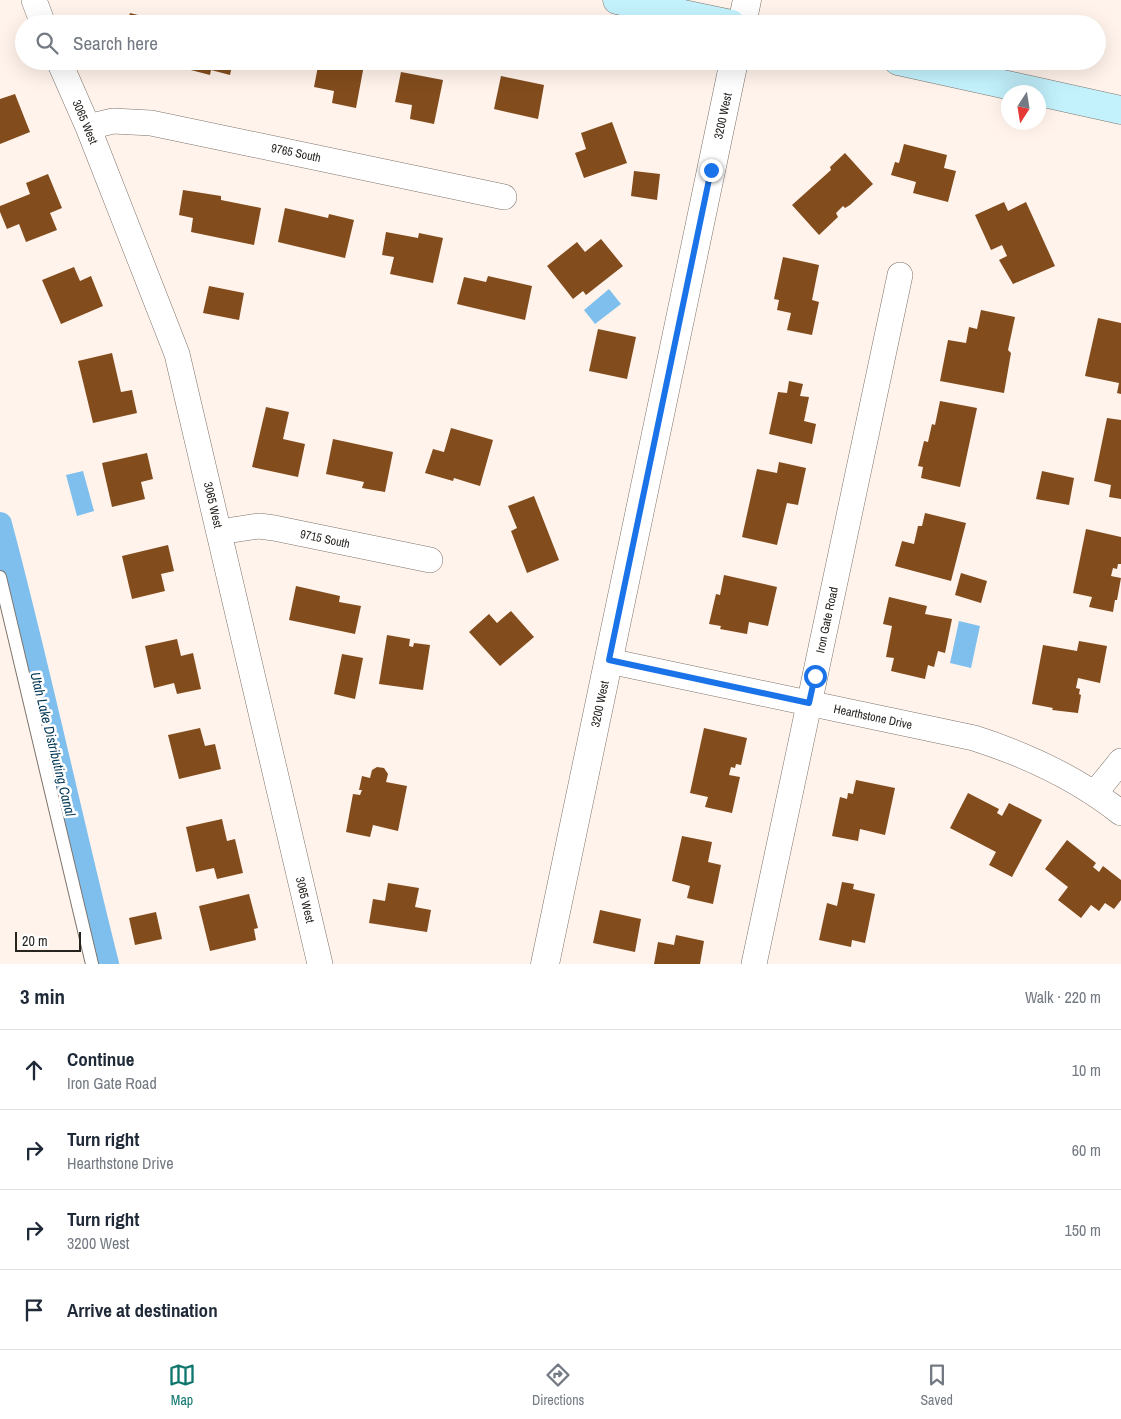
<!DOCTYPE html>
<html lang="en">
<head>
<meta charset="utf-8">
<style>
  body { margin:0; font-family:"Archivo Narrow",sans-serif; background:#f6f6f7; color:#1f2937 }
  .compass { position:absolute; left:1001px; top:85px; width:45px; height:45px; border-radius:50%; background:#fff; box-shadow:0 5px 20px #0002; rotate:192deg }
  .scale { position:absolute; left:15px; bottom:12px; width:66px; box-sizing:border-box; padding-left:5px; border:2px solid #27231f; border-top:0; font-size:14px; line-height:18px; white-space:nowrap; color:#27231f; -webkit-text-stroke:4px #fff; paint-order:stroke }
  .stop { position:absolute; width:15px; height:15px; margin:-11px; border:4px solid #1a73e8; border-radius:50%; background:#fff }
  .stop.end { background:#1a73e8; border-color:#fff; box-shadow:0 1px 5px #0008 }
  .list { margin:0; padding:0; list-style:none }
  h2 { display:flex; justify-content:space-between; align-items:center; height:65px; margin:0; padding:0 20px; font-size:21px }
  h2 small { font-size:16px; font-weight:400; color:#747a83 }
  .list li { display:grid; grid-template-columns:32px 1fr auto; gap:15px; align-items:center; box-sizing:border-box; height:80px; padding:0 20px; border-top:1px solid #e0e1e3 }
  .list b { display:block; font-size:19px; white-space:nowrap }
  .list p { margin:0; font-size:16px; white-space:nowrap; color:#747a83 }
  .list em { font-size:16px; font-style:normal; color:#747a83 }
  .icon { flex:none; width:28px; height:28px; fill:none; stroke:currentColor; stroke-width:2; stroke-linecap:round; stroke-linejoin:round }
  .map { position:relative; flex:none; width:1121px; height:964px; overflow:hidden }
  .search { position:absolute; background:#fff; box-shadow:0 5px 20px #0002; left:15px; right:15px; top:15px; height:55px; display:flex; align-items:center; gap:12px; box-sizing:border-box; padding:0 18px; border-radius:28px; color:#747a83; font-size:19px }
  .sheet { height:385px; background:#fff }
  nav { display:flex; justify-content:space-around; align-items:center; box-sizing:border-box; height:70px; border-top:1px solid #e0e1e3; background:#fff; font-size:14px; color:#747a83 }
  nav a { display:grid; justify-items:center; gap:2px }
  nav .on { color:#0f766e }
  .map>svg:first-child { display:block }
  .water { fill:#7ebfee }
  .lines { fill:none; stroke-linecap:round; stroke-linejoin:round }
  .canal { stroke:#7ebfee; stroke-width:24 }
  .building { fill:#824c1d }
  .service-casing { stroke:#7d736b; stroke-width:14 }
  .minor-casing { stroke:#7d736b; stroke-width:26 }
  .tertiary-casing { stroke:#7d736b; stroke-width:29 }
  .secondary-casing { stroke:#7d736b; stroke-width:29 }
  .service { stroke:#fff; stroke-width:12 }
  .minor { stroke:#fff; stroke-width:25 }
  .tertiary { stroke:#fff; stroke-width:28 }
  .secondary { stroke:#c3f2fd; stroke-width:28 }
  .route { stroke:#1a73e8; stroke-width:6 }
  .labels { text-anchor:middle; stroke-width:5; stroke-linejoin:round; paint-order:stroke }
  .street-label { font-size:12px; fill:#27231f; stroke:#fff }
  .water-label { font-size:14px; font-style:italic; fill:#003756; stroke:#fff }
</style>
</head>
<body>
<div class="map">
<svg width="1121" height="964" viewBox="0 0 1121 964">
  <rect width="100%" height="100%" fill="#fff3eb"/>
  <!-- water -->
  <path class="water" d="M609 289 621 304 595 324 584 310Z
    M83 471 94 511 77 516 66 475Z
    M959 621 980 626 971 668 950 663Z"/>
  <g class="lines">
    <!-- canal -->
    <path class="canal" d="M0 524C39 670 70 818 107 964"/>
  </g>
  <!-- building -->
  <path class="building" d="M130 13 170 23V24H127Z
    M143 61H163L161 66Z
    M188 61H233L230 75 211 70 210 75 187 69Z
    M319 61H347L364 65 356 108 332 103 334 91 314 87Z
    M401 72 443 80 434 124 410 119 412 105 395 102Z
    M501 76 544 85 538 119 494 109Z
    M15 94 30 132 0 144V99Z
    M612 122 627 163 584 178 575 153 586 149 581 133Z
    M904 144 947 155 944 168 956 171 948 202 913 193 916 182 891 175 895 162 899 163Z
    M845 153 873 184 850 205 845 208 843 206 836 213 838 217 819 235 792 205 831 170 830 167Z
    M634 171 660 174 657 200 631 196Z
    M48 174 62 208 50 213 57 230 26 242 19 224 7 229 0 212V206L30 194 26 183Z
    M183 190 221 196V200L261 208 254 245 191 232 193 218 179 215Z
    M1004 202 1008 211 1026 202 1055 266 1013 284 999 260 1007 256 1002 245 991 250 975 215Z
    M285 208 328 218 329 214 354 220 345 258 278 242Z
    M386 232 418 238 419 233 443 238 433 283 390 274 394 257 382 255Z
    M601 239 623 266 586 295 583 291 573 299 547 266 577 242 585 252Z
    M783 257 819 265 812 300 819 302 812 335 787 330 791 313 777 310 779 300 774 299Z
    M74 267 80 281 91 276 103 306 61 324 42 280Z
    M488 276 532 286 525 320 457 304 464 277 486 282Z
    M209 286 244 293 239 320 203 313Z
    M981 310 1015 317 1008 350 1011 353 1004 393 940 381 948 340 966 343 969 327 977 329Z
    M1098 318 1121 323V394L1117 393 1119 383 1085 376Z
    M598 329 636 337 627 379 589 371Z
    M112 353 121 392 132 390 137 413 93 423 78 361Z
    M789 381 803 384 800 396 809 397 804 421 816 424 812 444 769 434 778 392 787 393Z
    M940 401 977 408 960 487 921 478 923 467 918 466 924 441 928 442 932 424 935 425Z
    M266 407 289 412 283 439 305 444 298 477 252 467Z
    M1107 418 1121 420V499L1109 497 1111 485 1094 481Z
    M451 428 493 440 480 486 454 478 453 481 425 473 433 449 444 452Z
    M333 439 393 452 385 492 362 488 364 482 326 474Z
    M147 453 153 479 141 482 145 499 112 507 102 463Z
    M779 462 806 468 798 505 787 503 777 545 742 537 757 469 777 473Z
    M1042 471 1074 478 1069 505 1036 499Z
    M534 496 559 560 527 573 511 531 517 528 508 506Z
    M925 513 966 523 951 581 895 566 902 541 914 544 918 526H922Z
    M1086 529 1121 537V564H1118L1117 569 1113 568 1111 576 1121 578 1117 600H1115L1113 612 1089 607 1092 597 1073 593Z
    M168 545 174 571 161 574 165 591 132 599 122 556Z
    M961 573 987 581 981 603 955 595Z
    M724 575 777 587 768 626 749 622 747 634 720 629 721 626 709 624 716 594 720 595Z
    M296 586 340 596 339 602 361 606 355 634 289 620Z
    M889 597 927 606 925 614 952 619 945 653 938 651 934 667 928 665 925 679 891 671 894 658 886 657 892 626 883 624Z
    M511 611 534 637 500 666 469 632 489 614 497 623Z
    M387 635 410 639 409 646 413 647 414 643 430 645 423 690 379 684Z
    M177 639 181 656 193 653 201 689 177 694 174 683 154 688 145 646Z
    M1079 641 1107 646 1100 683 1078 678 1076 688 1080 689 1079 694 1081 695 1078 713 1052 710 1053 708 1032 704 1043 645 1077 651Z
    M342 654 363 658 355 699 334 694Z
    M200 728 205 746 215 744 221 769 179 779 168 735Z
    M704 728 747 738 741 765 736 764 735 768 731 767 729 775 740 777 732 813 705 807 708 797 690 793Z
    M377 767 384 768 388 774 386 782 407 786 398 831 373 825 370 837 346 832 353 794 360 795 362 790H359L362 776 370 778 372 770Z
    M856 780 895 788 885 835 860 829 858 841 832 836 840 797 847 799 848 793 853 794Z
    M968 793 999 809 997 813 1002 816 1009 803 1042 820 1012 877 989 865 996 852 950 828Z
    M222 819 227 841 235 839 243 873 217 879 214 868 196 872 186 827Z
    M682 836 712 842 708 862 721 865 713 904 687 898 690 886 672 881Z
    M1067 840 1096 863 1093 867 1099 872 1103 866 1121 880V900L1114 909 1105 903 1099 911 1091 905 1081 918 1058 900 1068 887 1045 869Z
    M842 882 854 884 853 889 875 894 865 943 852 940 851 947 819 940 827 903 837 906Z
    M388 883 419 888 415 907 431 910 427 932 369 923 373 899 385 901Z
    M249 894 258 928 254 929 256 940 210 951 199 906Z
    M600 910 641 919 635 952 593 943Z
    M156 912 162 939 135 945 129 918Z
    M676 935 704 941 700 964H654L658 942 674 945Z"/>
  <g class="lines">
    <!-- service casing -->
    <g class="service-casing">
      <path id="service" d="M0 577 92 964"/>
    </g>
    <!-- minor casing -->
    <g class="minor-casing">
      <path id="minor" d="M34 0 43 24
        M59 61 88 127 177 354 320 964
        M88 127 113 121 151 123 504 197
        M219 532 259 526 274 528 430 560
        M609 661 974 738C1027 755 1077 778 1121 813
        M1095 793 1121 761
        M754 964 900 275"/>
    </g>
    <!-- tertiary casing -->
    <g class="tertiary-casing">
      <path id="tertiary" d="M742 24 747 0
        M545 964 734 61"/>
    </g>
    <!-- secondary casing -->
    <g class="secondary-casing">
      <path id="secondary" d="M617 0 731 24
        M898 61 1121 110"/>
    </g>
    <!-- service -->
    <use href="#service" class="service"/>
    <!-- minor -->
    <use href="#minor" class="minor"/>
    <!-- tertiary -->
    <use href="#tertiary" class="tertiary"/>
    <!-- secondary -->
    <use href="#secondary" class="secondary"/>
  </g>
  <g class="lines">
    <!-- route -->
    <path class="route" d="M711 170 609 660 809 703 815 676"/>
  </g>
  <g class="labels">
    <!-- street labels -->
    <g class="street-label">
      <text transform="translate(723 116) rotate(-78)" y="4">3200 West</text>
      <text transform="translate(85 122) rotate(67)" y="4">3065 West</text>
      <text transform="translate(296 153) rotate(12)" y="4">9765 South</text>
      <text transform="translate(213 505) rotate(77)" y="4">3065 West</text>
      <text transform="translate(325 539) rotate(12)" y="4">9715 South</text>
      <text transform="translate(827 620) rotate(-78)" y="4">Iron Gate Road</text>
      <text transform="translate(600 704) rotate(-78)" y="4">3200 West</text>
      <text transform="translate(873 717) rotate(12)" y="4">Hearthstone Drive</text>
      <text transform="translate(305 900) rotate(77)" y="4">3065 West</text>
    </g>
    <!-- water labels -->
    <g class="water-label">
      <text transform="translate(53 744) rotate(76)" y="5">Utah Lake Distributing Canal</text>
    </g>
  </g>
</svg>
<svg class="compass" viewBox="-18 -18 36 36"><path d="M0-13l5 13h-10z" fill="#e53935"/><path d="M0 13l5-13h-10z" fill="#747a83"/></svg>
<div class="scale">20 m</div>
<div class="stop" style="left:815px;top:676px"></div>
<div class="stop end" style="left:711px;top:170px"></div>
<div class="search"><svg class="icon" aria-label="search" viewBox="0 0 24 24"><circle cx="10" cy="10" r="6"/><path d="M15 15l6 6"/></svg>Search here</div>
</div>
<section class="sheet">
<h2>3 min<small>Walk · 220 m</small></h2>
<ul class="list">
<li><svg class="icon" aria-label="ahead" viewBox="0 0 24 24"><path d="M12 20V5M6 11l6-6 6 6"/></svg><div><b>Continue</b><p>Iron Gate Road</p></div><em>10 m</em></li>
<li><svg class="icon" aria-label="right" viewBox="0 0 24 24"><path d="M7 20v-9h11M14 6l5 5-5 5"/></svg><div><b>Turn right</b><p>Hearthstone Drive</p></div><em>60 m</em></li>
<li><svg class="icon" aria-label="right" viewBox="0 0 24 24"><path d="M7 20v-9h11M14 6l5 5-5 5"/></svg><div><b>Turn right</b><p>3200 West</p></div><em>150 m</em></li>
<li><svg class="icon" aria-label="arrive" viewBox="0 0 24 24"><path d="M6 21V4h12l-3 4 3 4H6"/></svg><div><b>Arrive at destination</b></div></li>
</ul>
</section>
<nav>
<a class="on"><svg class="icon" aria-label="map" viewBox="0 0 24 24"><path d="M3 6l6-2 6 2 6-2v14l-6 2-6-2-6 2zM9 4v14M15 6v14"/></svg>Map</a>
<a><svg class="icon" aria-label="directions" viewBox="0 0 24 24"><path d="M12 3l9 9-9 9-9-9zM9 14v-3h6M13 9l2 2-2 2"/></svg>Directions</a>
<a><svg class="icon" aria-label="saved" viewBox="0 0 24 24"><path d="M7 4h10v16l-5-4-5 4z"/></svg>Saved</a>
</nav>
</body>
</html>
